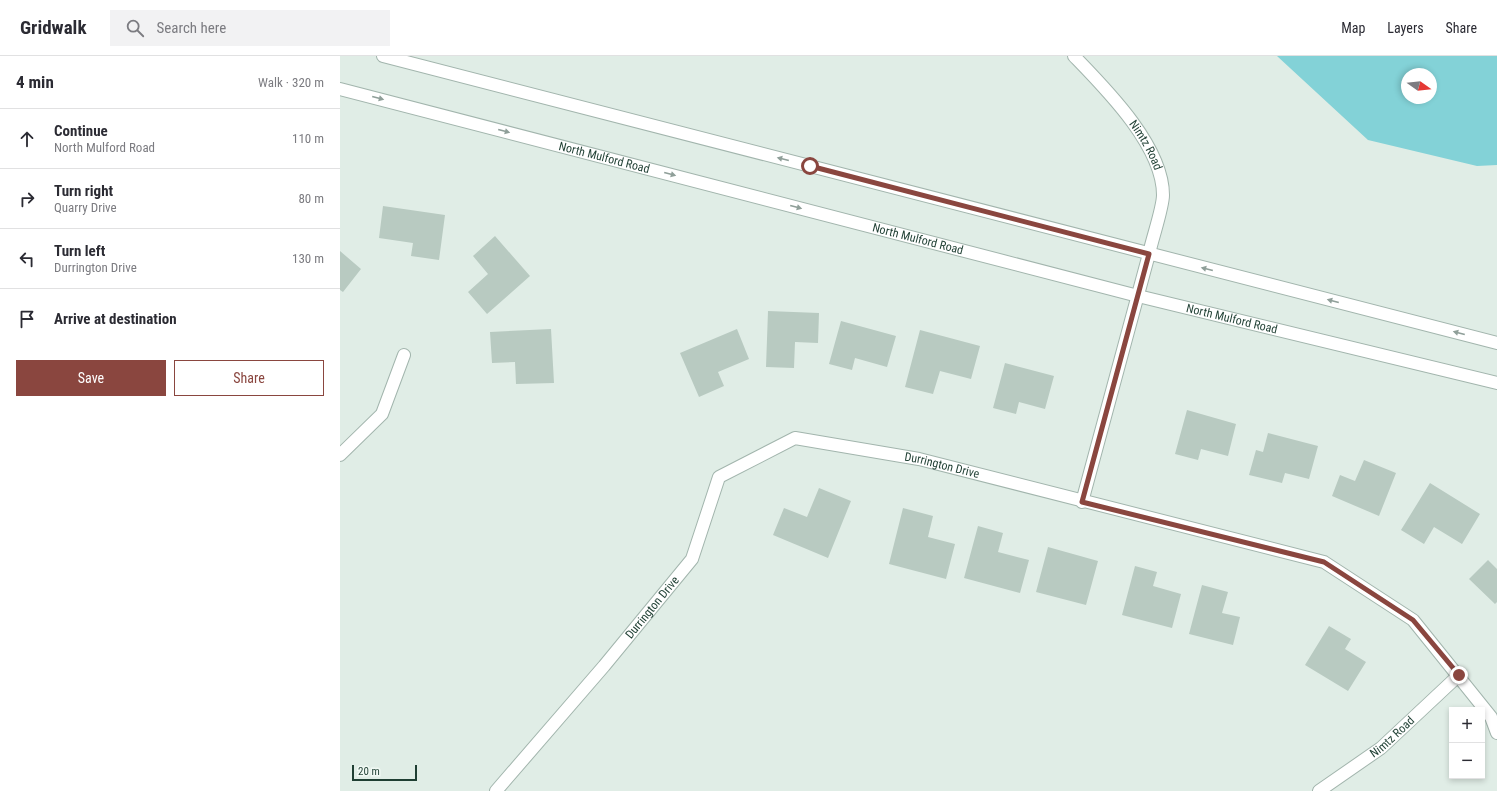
<!DOCTYPE html>
<html lang="en">
<head>
<meta charset="utf-8">
<style>
  body { margin:0; font-family:"Roboto Condensed",sans-serif; background:#f2f2f3; color:#2b2b33 }
  .controls { position:absolute; right:12px; bottom:12px; display:grid; overflow:hidden; border-radius:0px; box-shadow:0 2px 6px #0003 }
  .controls button { width:36px; height:36px; display:grid; place-items:center; padding:0; border:0; border-bottom:1px solid #e1e1e2; background:#fff; color:#2b2b33; font:20px sans-serif }
  .compass { position:absolute; left:1061px; top:12px; width:36px; height:36px; border-radius:50%; background:#fff; box-shadow:0 2px 6px #0003; rotate:105deg }
  .scale { position:absolute; left:12px; bottom:10px; width:65px; box-sizing:border-box; padding-left:4px; border:2px solid #1f3f33; border-top:0; font-size:11px; line-height:14px; white-space:nowrap; color:#1f3f33; -webkit-text-stroke:3px #f1f9f4; paint-order:stroke }
  .stop { position:absolute; width:12px; height:12px; margin:-9px; border:3px solid #8a463f; border-radius:50%; background:#fff }
  .stop.end { background:#8a463f; border-color:#fff; box-shadow:0 1px 4px #0008 }
  .list { margin:0; padding:0; list-style:none }
  h2 { display:flex; justify-content:space-between; align-items:center; height:52px; margin:0; padding:0 16px; font-size:17px }
  h2 small { font-size:13px; font-weight:400; color:#7c7c81 }
  .list li { display:grid; grid-template-columns:26px 1fr auto; gap:12px; align-items:center; box-sizing:border-box; height:60px; padding:0 16px; border-top:1px solid #e1e1e2 }
  .list b { display:block; font-size:15px; white-space:nowrap }
  .list p { margin:0; font-size:13px; white-space:nowrap; color:#7c7c81 }
  .list em { font-size:13px; font-style:normal; color:#7c7c81 }
  .actions { display:flex; gap:8px; padding:12px 16px }
  .actions a { flex:1; padding:9px 0; border:1px solid #8a463f; border-radius:0px; text-align:center; font-size:14px; color:#8a463f }
  .actions .main { background:#8a463f; color:#fff }
  .icon { flex:none; width:22px; height:22px; fill:none; stroke:currentColor; stroke-width:2; stroke-linecap:round; stroke-linejoin:round }
  .map { position:relative; flex:none; width:1157px; height:735px; overflow:hidden }
  header { display:flex; align-items:center; gap:24px; box-sizing:border-box; height:56px; padding:0 20px; background:#fff; border-bottom:1px solid #e1e1e2 }
  header strong { font-size:19px }
  nav { display:flex; gap:22px; margin-inline-start:auto; font-size:14px }
  .search { width:280px; height:36px; background:#f2f2f3; display:flex; align-items:center; gap:10px; box-sizing:border-box; padding:0 14px; border-radius:0px; color:#7c7c81; font-size:15px }
  main { display:flex }
  aside { flex:1; background:#fff }
  .map>svg:first-child { display:block }
  .water { fill:#83d2d7; fill-rule:evenodd }
  .building { fill:#b8cac1 }
  .lines { fill:none; stroke-linecap:round; stroke-linejoin:round }
  .service-casing { stroke:#a2b5ad; stroke-width:14 }
  .minor-casing { stroke:#a2b5ad; stroke-width:14 }
  .tertiary-casing { stroke:#a2b5ad; stroke-width:14 }
  .service { stroke:#fff; stroke-width:12 }
  .minor { stroke:#fff; stroke-width:12 }
  .tertiary { stroke:#fff; stroke-width:12 }
  .oneway { fill:#8f9f99 }
  .route { stroke:#8a463f; stroke-width:5 }
  .labels { text-anchor:middle; stroke-width:3; stroke-linejoin:round; paint-order:stroke }
  .street-label { font-size:12px; fill:#1f3f33; stroke:#f1f9f4 }
</style>
</head>
<body>
<header>
<strong>Gridwalk</strong>
<div class="search"><svg class="icon" aria-label="search" viewBox="0 0 24 24"><circle cx="10" cy="10" r="6"/><path d="M15 15l6 6"/></svg>Search here</div>
<nav><a>Map</a><a>Layers</a><a>Share</a></nav>
</header>
<main>
<aside>
<h2>4 min<small>Walk · 320 m</small></h2>
<ul class="list">
<li><svg class="icon" aria-label="ahead" viewBox="0 0 24 24"><path d="M12 20V5M6 11l6-6 6 6"/></svg><div><b>Continue</b><p>North Mulford Road</p></div><em>110 m</em></li>
<li><svg class="icon" aria-label="right" viewBox="0 0 24 24"><path d="M7 20v-9h11M14 6l5 5-5 5"/></svg><div><b>Turn right</b><p>Quarry Drive</p></div><em>80 m</em></li>
<li><svg class="icon" aria-label="left" viewBox="0 0 24 24"><path d="M17 20v-9H6M10 6l-5 5 5 5"/></svg><div><b>Turn left</b><p>Durrington Drive</p></div><em>130 m</em></li>
<li><svg class="icon" aria-label="arrive" viewBox="0 0 24 24"><path d="M6 21V4h12l-3 4 3 4H6"/></svg><div><b>Arrive at destination</b></div></li>
</ul>
<div class="actions"><a class="main">Save</a><a>Share</a></div>
</aside>
<div class="map">
<svg width="1157" height="735" viewBox="0 0 1157 735">
  <rect width="100%" height="100%" fill="#e0ede6"/>
  <!-- water -->
  <path class="water" d="M937 0H1157V109L1137 110 1028 84ZM1067 18H1091V42H1067Z"/>
  <!-- building -->
  <path class="building" d="M43 150 105 159 99 204 71 200 73 187 39 182Z
    M155 180 190 220 147 258 128 236 148 218 133 200Z
    M0 195 21 213 3 236 0 234Z
    M428 255 479 257 478 287 455 286 454 312 426 311Z
    M501 265 556 280 547 311 515 302 512 314 489 308Z
    M211 273 214 327 176 328 175 306 152 307 150 276Z
    M397 273 409 303 378 316 384 330 359 341 340 297Z
    M580 274 640 290 631 323 600 315 593 338 565 331Z
    M665 307 714 320 705 353 679 346 676 358 653 352Z
    M847 354 896 368 888 400 861 393 858 404 835 398Z
    M928 377 978 390 969 423 945 417 942 427 909 419 916 394 923 396Z
    M1024 404 1056 417 1039 460 992 440 1000 419 1015 425Z
    M1090 427 1140 458 1122 488 1094 471 1084 488 1061 474Z
    M479 432 511 445 488 502 433 479 444 452 467 461Z
    M563 452 593 460 588 481 615 488 606 523 549 508Z
    M638 470 663 477 658 496 689 504 680 537 624 522Z
    M708 491 758 505 746 549 696 536Z
    M1148 504 1157 513V546L1155 548 1129 523Z
    M795 510 817 516 813 530 841 538 832 572 782 559Z
    M862 529 888 536 882 557 900 561 893 589 849 578Z
    M989 570 1011 583 1005 593 1026 606 1008 635 965 609Z"/>
  <g class="lines">
    <!-- service casing -->
    <g class="service-casing">
      <g id="service">
        <path id="s1" d="M734 0C766 33 823 90 823 139 823 152 812 183 809 198"/>
      </g>
    </g>
    <!-- minor casing -->
    <g class="minor-casing">
      <g id="minor">
        <path d="M0 399 42 358 64 299"/>
        <path d="M742 446 809 198"/>
        <path id="s2" d="M156 735 264 610 352 503 379 421 455 382 579 403 984 506 1073 564 1151 661 1157 677"/>
        <path id="s3" d="M979 735 1041 692 1119 619"/>
      </g>
    </g>
    <!-- tertiary casing -->
    <g class="tertiary-casing">
      <g id="tertiary">
        <path d="M43 0 1157 287"/>
        <path id="s4" d="M0 33 798 240 1157 327"/>
      </g>
    </g>
    <!-- service -->
    <use href="#service" class="service"/>
    <!-- minor -->
    <use href="#minor" class="minor"/>
    <!-- tertiary -->
    <use href="#tertiary" class="tertiary"/>
  </g>
  <!-- one-way arrows -->
  <defs><path id="oneway-solid" d="M-6-.8H1V-3.2L6.5 0L1 3.2V.8H-6Z"/></defs>
  <g class="oneway">
    <use href="#oneway-solid" transform="translate(38 42) rotate(15)"/>
    <use href="#oneway-solid" transform="translate(164 75) rotate(15)"/>
    <use href="#oneway-solid" transform="translate(443 103) rotate(-166)"/>
    <use href="#oneway-solid" transform="translate(330 118) rotate(15)"/>
    <use href="#oneway-solid" transform="translate(456 151) rotate(15)"/>
    <use href="#oneway-solid" transform="translate(867 213) rotate(-166)"/>
    <use href="#oneway-solid" transform="translate(993 245) rotate(-165)"/>
    <use href="#oneway-solid" transform="translate(1119 277) rotate(-165)"/>
  </g>
  <g class="lines">
    <!-- route -->
    <path class="route" d="M470 110 809 198 742 446 984 506 1073 564 1119 619"/>
  </g>
  <g class="labels">
    <!-- street labels -->
    <g class="street-label">
      <text dy="4" stroke="none"><textPath href="#s1" startOffset="115">Nimtz Road</textPath></text>
      <text dy="4" stroke="none"><textPath href="#s4" startOffset="273">North Mulford Road</textPath></text>
      <text dy="4" stroke="none"><textPath href="#s4" startOffset="597">North Mulford Road</textPath></text>
      <text dy="4" stroke="none"><textPath href="#s4" startOffset="921">North Mulford Road</textPath></text>
      <text dy="4" stroke="none"><textPath href="#s2" startOffset="625">Durrington Drive</textPath></text>
      <text dy="4" stroke="none"><textPath href="#s2" startOffset="241">Durrington Drive</textPath></text>
      <text dy="4" stroke="none"><textPath href="#s3" startOffset="91">Nimtz Road</textPath></text>
    </g>
  </g>
</svg>
<div class="controls">
<button>+</button>
<button>−</button>
</div>
<svg class="compass" viewBox="-18 -18 36 36"><path d="M0-13l5 13h-10z" fill="#e53935"/><path d="M0 13l5-13h-10z" fill="#7c7c81"/></svg>
<div class="scale">20 m</div>
<div class="stop" style="left:470px;top:110px"></div>
<div class="stop end" style="left:1119px;top:619px"></div>
</div>
</main>
</body>
</html>
